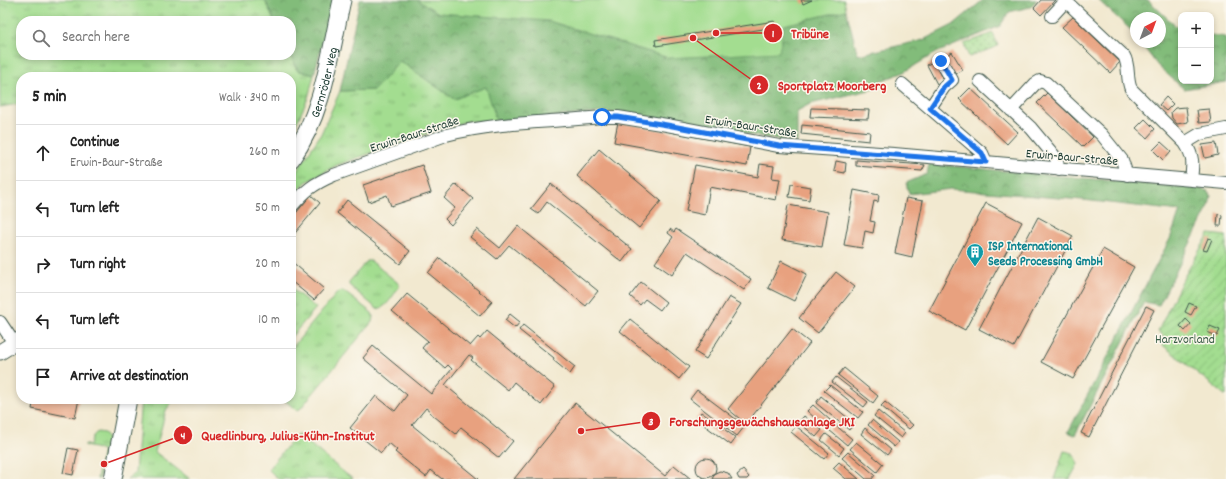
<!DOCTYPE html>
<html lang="en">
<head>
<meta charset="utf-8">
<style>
  body { margin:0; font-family:Dekko,sans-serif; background:#f2f2f2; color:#222 }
  .controls { position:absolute; right:12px; top:12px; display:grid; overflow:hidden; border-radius:8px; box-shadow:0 2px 6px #0003 }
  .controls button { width:36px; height:36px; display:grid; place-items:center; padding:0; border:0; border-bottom:1px solid #e0e0e0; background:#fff; color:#222; font:20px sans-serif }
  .compass { position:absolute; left:1130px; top:12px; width:36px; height:36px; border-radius:50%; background:#fff; box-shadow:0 2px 6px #0003; rotate:41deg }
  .stop { position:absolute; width:12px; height:12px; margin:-9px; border:3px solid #1a73e8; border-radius:50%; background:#fff }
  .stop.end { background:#1a73e8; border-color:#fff; box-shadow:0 1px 4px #0008 }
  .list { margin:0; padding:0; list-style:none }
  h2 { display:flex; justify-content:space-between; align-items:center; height:52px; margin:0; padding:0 16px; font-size:17px }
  h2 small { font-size:13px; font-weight:400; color:#767676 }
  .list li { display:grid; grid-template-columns:26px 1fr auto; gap:12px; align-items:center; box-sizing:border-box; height:56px; padding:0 16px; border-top:1px solid #e0e0e0 }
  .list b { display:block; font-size:15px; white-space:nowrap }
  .list p { margin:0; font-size:13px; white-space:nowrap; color:#767676 }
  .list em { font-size:13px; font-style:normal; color:#767676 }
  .icon { flex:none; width:22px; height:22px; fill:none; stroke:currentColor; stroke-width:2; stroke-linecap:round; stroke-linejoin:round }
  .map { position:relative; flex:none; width:1226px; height:479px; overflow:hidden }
  .search { position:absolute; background:#fff; box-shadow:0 2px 6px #0003; left:16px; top:16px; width:280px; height:44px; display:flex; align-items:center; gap:10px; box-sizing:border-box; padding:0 14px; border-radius:16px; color:#767676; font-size:15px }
  .panel { position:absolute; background:#fff; box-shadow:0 2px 6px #0003; left:16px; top:72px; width:280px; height:332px; border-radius:16px }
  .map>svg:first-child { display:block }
  .grass { fill:url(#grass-tufts); stroke:#618d62 }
  .forest { fill:url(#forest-crowns); stroke:#507c57 }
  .park { fill:url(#park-dots); stroke:#618d62 }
  .garden { fill:url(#garden-furrows); stroke:#618d62 }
  .pitch { fill:#a3dd90; stroke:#618d62 }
  .building { fill:#e8a17f }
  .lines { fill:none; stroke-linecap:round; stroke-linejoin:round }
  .minor-casing { stroke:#3f574b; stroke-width:14 }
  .tertiary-casing { stroke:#3f574b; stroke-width:17 }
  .secondary-casing { stroke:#3f574b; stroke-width:19 }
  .minor { stroke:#fff; stroke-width:12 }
  .tertiary { stroke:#fff; stroke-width:15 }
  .secondary { stroke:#fff; stroke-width:17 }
  .route { stroke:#1a73e8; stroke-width:5 }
  .labels { text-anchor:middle; stroke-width:3; stroke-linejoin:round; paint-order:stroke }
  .street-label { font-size:13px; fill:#1f3d34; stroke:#fbf7ec }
  .culture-label { font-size:13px; font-weight:bold; fill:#0d838f; stroke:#fbf7ec; text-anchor:start }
  .park-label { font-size:13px; fill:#395d46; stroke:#fbf7ec }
  .leader { fill:none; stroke:#d62828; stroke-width:1.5 }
  .callout-dot { fill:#d62828; stroke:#fbf7ec; stroke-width:1.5 }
  .mark-label { font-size:12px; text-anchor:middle; font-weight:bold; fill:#fff }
  .callout-label { font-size:14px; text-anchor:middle; font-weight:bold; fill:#d62828; stroke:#fbf7ec; stroke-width:3; stroke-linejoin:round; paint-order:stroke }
</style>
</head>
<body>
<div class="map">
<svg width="1226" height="479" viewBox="0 0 1226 479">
  <defs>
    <pattern id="grass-tufts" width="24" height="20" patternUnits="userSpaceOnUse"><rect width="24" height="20" fill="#a3dd90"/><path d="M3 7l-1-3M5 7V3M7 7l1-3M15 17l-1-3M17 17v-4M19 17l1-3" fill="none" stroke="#84b476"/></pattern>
    <pattern id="forest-crowns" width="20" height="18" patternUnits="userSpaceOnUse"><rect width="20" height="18" fill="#82bc7a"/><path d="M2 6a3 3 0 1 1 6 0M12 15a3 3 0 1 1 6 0" fill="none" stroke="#6a9a65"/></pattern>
    <pattern id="park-dots" width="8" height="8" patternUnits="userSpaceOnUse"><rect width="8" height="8" fill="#a3dd90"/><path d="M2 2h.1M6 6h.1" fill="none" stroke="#84b476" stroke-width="1.8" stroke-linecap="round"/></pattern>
    <pattern id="garden-furrows" width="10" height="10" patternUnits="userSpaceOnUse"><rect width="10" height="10" fill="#a3dd90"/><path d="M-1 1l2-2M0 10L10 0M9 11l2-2" fill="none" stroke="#84b476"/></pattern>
  </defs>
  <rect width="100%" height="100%" fill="#fbf7ec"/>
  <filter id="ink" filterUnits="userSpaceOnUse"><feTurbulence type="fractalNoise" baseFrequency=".025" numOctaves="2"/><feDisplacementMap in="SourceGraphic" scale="8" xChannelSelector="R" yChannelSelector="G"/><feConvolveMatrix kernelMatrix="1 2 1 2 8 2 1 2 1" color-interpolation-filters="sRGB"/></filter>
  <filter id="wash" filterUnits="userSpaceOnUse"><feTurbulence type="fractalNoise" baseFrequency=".012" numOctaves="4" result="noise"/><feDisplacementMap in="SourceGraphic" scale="16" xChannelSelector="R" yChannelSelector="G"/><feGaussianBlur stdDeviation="0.9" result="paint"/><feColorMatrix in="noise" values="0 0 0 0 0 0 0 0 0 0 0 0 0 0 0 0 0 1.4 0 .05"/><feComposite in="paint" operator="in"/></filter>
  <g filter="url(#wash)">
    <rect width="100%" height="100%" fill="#f2e9d0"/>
    <!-- grass -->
    <path class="grass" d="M0 0H265L274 21H21V55H290L297 70 314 75 308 98 291 135V77H21V109L18 104 0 107Z
      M400 61 454 99 487 86 497 121H468L439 129 337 165 306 182 291 199V180L321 134 340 91 373 90Z
      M367 261H371L398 283 399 287C393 295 387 308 377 309L349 285V282Z
      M291 288 316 308 291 337Z
      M343 291 372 313 373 317 372 322 300 409 296 410 283 399H291V349L338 292Z
      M141 399H174L166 410 155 452 190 479H127L135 473Z
      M98 432 104 433 107 439 99 479H97L103 450 85 446V444L90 445C92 439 92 435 98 432Z
      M299 435 346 474 353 479H278L268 469 296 436Z
      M1064 451 1073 453 1078 464 1070 479H1054Z"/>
    <!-- forest -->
    <path class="forest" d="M265 0H333L314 75 297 70 290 55 291 21H274Z
      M360 0H417L439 13 549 21 669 58 784 25 846 10 858 55 923 40 953 25 983 0H1037L1030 7 1009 12 1000 26 936 53 902 73 880 81 878 88 810 104 797 111V142L609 112 497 121 486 87 454 99 400 61 374 90 340 91Z
      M1098 0H1148L1181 31V81H1211V35L1226 37V82L1184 89 1158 66 1140 42H1160V18H1136V37L1130 29Z
      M929 164 1201 189 1208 191 1211 196 1209 206 1159 305 1144 302 1075 435 1068 432 1170 239 1180 211 1083 200 951 189 909 194 906 183 927 174Z"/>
    <!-- park -->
    <path class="park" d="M993 33 998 46 969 57 964 44Z"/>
    <!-- garden -->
    <path class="garden" d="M1209 234 1226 236V396L1159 342 1164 336 1158 331 1184 277Z"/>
    <!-- pitch -->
    <path class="pitch" d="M417 0H844L846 10 784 25 779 52 669 58 549 21 439 13Z"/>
    <g id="blocks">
      <!-- building -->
      <path class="building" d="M801 0H812L803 4Z
        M1041 0H1055L1041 15 1034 8Z
        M1073 17 1120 62 1110 73 1062 27Z
        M775 21 776 27 656 46 655 40Z
        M952 52 963 70 954 75 943 58Z
        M934 61 944 80 937 84 927 65Z
        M970 88 1018 132 1007 144 959 99Z
        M1047 93 1093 137 1083 147 1037 103Z
        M1166 97 1173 104 1166 111 1159 105Z
        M1186 107 1188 122 1177 124 1172 118 1171 112 1175 108Z
        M811 108 869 110 868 119 810 117Z
        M1209 109 1211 122 1199 123 1197 110Z
        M1145 119 1155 129 1147 138 1136 128Z
        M618 122 750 147 747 166 614 142Z
        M802 125 870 132 869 141 801 134Z
        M1161 142 1171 151 1163 160 1153 150Z
        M1216 143 1218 155 1205 158 1202 145Z
        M599 149 661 201 639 228 577 176Z
        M856 160 925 165 922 171 856 166Z
        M836 161 846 163 845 173 834 171Z
        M760 164 774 166 772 178 780 179 776 200 710 187 705 215 686 211 695 165 758 177Z
        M422 165 431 193 391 206 387 195 369 202 363 185Z
        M456 184 473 199 451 225 445 219 455 208 444 198Z
        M551 184 632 249 622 262 547 202 538 214 531 209Z
        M791 184 811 187 809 200 789 197Z
        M854 190 879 195 878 202 874 201 870 221 875 222 873 233 865 231 862 248 844 245Z
        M311 195 320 203 291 238V219Z
        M906 198 923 201 912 257 895 253Z
        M347 200 410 251 400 264 337 213Z
        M986 203 1022 222 965 330 929 311Z
        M788 205 828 212 822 247 782 240Z
        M1218 214 1222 215 1221 226H1217Z
        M1038 217 1073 236 1014 347 979 329Z
        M518 226 598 291 586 306 509 245 497 259 470 237 477 229 500 248Z
        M670 229 674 232 676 229 751 279 744 290 687 252 672 275 655 263 673 237 668 233Z
        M1208 238 1212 239 1207 251 1203 250Z
        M1103 249 1134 267 1073 379 1041 362Z
        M440 258 492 302 480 316 428 273Z
        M291 261 324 289 314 300 291 281Z
        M781 261 807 274 794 301 768 288Z
        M836 272 855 287 818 333 799 318Z
        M641 282 666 302 660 310 645 299 640 305 630 296Z
        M407 294 470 346 478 337 480 339 487 331 555 387 541 405 514 382 508 390 471 360 473 358 469 355 445 385 513 441 499 458 461 427 456 434 429 412 430 411 426 408 412 425 478 479H442L431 470 426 477 395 452 397 450 389 443 381 453 350 428 376 396 395 411 407 395 363 358 373 346 431 394 452 369 448 365 445 368 422 348 428 341 392 311Z
        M729 297 741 304 706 359 695 352Z
        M1189 303 1196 306 1191 315 1185 312Z
        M1146 306 1154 310 1089 437 1081 433Z
        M510 314 520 322 515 328 505 320Z
        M630 319 689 367 679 379 620 331Z
        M1186 319 1191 324 1185 331 1180 326Z
        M523 325 575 367 570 374 553 360 554 358 519 330Z
        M1210 326 1220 330 1217 336 1207 332Z
        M792 329 810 343 746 424 728 409Z
        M844 368 878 396 873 403 838 375Z
        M836 377 868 402 864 407 832 382Z
        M830 385 863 412 858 418 824 391Z
        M697 390 745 426 737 436 690 399Z
        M821 396 854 423 849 430 816 403Z
        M34 399H79L75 418 32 409Z
        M885 402 913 425 909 429 881 406Z
        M575 403 665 476 674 465 691 479H514Z
        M813 405 830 420 825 427 807 411Z
        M878 411 905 433 901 438 874 416Z
        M701 412 736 438 731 445 696 419Z
        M804 416 822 430 816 437 799 422Z
        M872 420 898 442 894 447 868 425Z
        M834 424 852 439 847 445 829 430Z
        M796 426 829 453 824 459 791 432Z
        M865 428 891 450 887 455 861 434Z
        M826 434 844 448 839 455 821 440Z
        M856 442 883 464 877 472 850 449Z
        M68 448 78 450 73 475 63 473Z
        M848 452 875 475 872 479H866L842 458Z
        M696 468a10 10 0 1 1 20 0a10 10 0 1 1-20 0Z
        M839 462 859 479H846L833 468Z
        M743 470 749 477 747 479H739L737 475Z
        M720 471 728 473 732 479H712L715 473Z"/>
    </g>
  </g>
  <g filter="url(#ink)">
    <use href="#blocks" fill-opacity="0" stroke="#3f574b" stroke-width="1"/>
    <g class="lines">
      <!-- minor casing -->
      <g class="minor-casing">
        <path id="minor" d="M1052 16 1064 3 1070 5 1124 56C1130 66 1126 79 1131 89L1185 143C1194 157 1193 164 1191 180
          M980 81 1031 128 1056 158 1059 169
          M902 84 982 153 986 162
          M930 108 944 87 952 80 941 61
          M1011 110 1035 84 1040 81 1046 83 1102 135 1122 160 1127 175
          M1185 143 1200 134 1226 129
          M291 207C306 190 313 184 334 175L446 135C497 122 550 122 602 117H618L667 125 779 146 894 154 1226 183
          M0 322 14 343"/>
      </g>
      <!-- tertiary casing -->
      <g class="tertiary-casing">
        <path id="tertiary" d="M0 352 21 339"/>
      </g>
      <!-- secondary casing -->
      <g class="secondary-casing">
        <g id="secondary">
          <path id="s1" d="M291 159C324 113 330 53 342 0"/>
          <path d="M113 479 128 399"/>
        </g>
      </g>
      <!-- minor -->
      <use href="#minor" class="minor"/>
      <!-- tertiary -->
      <use href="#tertiary" class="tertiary"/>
      <!-- secondary -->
      <use href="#secondary" class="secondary"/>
    </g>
  </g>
  <g class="lines" filter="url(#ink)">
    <!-- route -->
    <path class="route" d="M602 117H618L667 125 779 146 986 162 982 153 930 108 944 87 952 80 941 61"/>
  </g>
  <!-- icons -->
  <defs>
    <g id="building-pin" transform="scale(0.9)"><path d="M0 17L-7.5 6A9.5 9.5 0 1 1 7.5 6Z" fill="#0f9aa8" stroke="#fbf7ec"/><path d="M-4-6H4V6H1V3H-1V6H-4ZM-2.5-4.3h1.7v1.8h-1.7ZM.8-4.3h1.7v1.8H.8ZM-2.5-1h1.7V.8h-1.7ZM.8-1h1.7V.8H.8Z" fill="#fff"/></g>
  </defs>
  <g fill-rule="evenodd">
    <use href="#building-pin" x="975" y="252"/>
  </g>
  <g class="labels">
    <!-- street labels -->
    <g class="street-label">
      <text dy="5" stroke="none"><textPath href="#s1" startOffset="84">Gernröder Weg</textPath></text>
      <text transform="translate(751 125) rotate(9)" y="5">Erwin-Baur-Straße</text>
      <text transform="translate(414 133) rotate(-18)" y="5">Erwin-Baur-Straße</text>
      <text transform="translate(1072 156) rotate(5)" y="5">Erwin-Baur-Straße</text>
    </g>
    <!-- culture labels -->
    <g class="culture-label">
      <text x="988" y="250">ISP International<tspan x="988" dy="15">Seeds Processing GmbH</tspan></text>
    </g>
    <!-- park labels -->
    <g class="park-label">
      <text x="1185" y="343">Harzvorland</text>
    </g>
  </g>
  <!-- callouts -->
  <path class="leader" d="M716 33L773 33M693 38L759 85M581 431L651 421M104 464L183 435"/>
  <g class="callout-dot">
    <circle cx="716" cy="33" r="4"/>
    <circle cx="693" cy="38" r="4"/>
    <circle cx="581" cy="431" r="4"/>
    <circle cx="104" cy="464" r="4"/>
    <circle cx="773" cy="33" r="10"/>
    <circle cx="759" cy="85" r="10"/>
    <circle cx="651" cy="421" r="10"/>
    <circle cx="183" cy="435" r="10"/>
  </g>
  <g class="mark-label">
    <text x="773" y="37">1</text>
    <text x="759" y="89">2</text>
    <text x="651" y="425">3</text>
    <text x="183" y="439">4</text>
  </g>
  <g class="callout-label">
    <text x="810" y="38">Tribüne</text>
    <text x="832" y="90">Sportplatz Moorberg</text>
    <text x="762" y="426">Forschungsgewächshausanlage JKI</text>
    <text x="288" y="440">Quedlinburg, Julius-Kühn-Institut</text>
  </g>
</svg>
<div class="controls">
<button>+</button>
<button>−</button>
</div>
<svg class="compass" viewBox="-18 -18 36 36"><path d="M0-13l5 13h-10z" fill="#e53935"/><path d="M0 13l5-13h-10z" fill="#767676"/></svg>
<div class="stop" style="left:602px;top:117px"></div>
<div class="stop end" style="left:941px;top:61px"></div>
<div class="search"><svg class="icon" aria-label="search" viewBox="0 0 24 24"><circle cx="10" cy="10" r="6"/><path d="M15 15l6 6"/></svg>Search here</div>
<section class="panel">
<h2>5 min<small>Walk · 340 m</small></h2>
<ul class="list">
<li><svg class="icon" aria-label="ahead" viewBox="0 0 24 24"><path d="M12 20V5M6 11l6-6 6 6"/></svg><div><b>Continue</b><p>Erwin-Baur-Straße</p></div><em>260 m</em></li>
<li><svg class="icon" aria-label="left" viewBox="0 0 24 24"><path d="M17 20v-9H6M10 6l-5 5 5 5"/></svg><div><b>Turn left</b></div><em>50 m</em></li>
<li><svg class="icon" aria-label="right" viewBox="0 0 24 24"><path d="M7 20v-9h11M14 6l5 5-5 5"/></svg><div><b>Turn right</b></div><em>20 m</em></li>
<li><svg class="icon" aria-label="left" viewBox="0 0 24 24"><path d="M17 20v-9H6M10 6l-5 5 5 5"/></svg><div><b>Turn left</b></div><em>10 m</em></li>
<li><svg class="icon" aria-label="arrive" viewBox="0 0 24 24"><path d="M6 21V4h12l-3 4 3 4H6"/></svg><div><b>Arrive at destination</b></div></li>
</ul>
</section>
</div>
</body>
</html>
